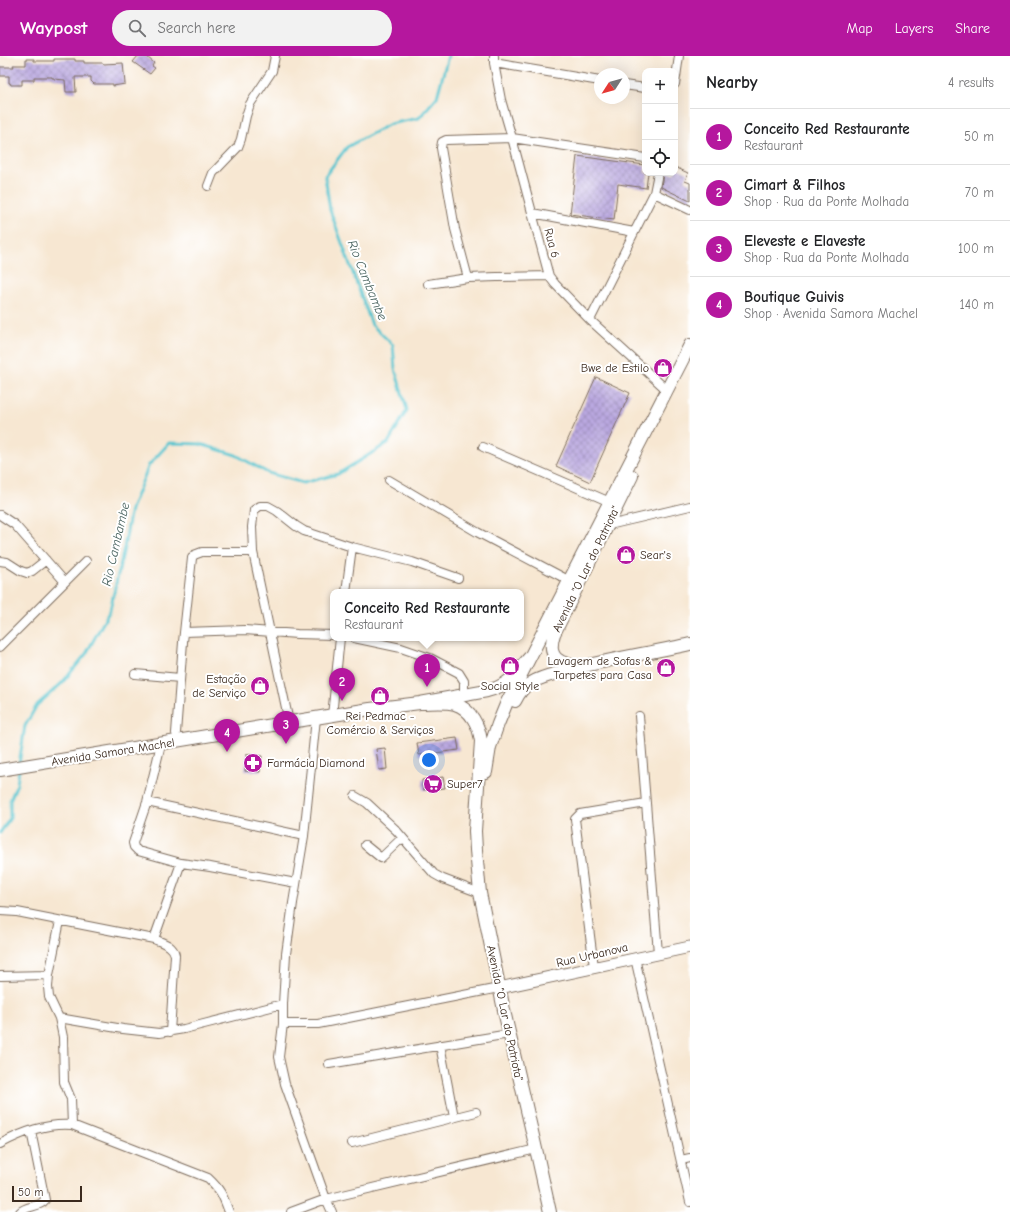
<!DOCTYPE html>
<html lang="en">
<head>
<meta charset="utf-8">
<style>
  body { margin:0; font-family:"Comic Neue",sans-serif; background:#f2f2f2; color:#202124 }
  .controls { position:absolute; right:12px; top:12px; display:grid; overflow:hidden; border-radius:8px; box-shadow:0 4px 16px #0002 }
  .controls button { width:36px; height:36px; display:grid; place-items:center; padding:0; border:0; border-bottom:1px solid #e0e0e0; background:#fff; color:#202124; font:20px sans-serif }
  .compass { position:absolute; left:594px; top:12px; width:36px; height:36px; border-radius:50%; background:#fff; box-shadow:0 4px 16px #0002; rotate:234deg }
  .scale { position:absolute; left:12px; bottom:10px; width:70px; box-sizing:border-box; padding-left:4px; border:2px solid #3b2a1e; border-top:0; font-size:11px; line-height:14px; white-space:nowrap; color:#3b2a1e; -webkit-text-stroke:3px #fff; paint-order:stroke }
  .you { position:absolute; left:429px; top:704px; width:14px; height:14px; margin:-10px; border:3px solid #fff; border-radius:50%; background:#1a73e8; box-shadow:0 0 0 6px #1a73e833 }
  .badge { display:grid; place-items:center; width:26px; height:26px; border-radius:50%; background:#b5179e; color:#fff; font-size:13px; font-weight:700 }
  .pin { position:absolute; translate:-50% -33px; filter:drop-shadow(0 1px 2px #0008) }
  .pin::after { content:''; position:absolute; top:21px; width:14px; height:12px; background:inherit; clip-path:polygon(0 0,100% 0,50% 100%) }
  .popup { position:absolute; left:330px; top:533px; width:194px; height:52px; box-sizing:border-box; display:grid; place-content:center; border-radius:8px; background:#fff; filter:drop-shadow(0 1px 3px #0005); font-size:13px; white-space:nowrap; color:#757577 }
  .popup b { font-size:15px; color:#202124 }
  .popup::after { content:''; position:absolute; left:50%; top:100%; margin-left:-8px; border:8px solid transparent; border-top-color:#fff }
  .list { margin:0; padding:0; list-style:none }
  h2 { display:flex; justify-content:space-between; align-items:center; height:52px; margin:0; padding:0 16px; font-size:17px }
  h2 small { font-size:13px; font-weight:400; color:#757577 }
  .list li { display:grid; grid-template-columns:26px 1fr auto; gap:12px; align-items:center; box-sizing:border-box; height:56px; padding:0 16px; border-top:1px solid #e0e0e0 }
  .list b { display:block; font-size:15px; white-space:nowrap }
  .list p { margin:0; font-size:13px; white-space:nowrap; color:#757577 }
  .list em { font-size:13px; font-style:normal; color:#757577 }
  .icon { flex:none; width:22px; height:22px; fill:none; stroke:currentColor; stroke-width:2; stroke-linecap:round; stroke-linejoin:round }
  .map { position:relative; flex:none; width:690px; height:1156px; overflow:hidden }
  header { display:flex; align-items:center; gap:24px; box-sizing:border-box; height:56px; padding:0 20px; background:#b5179e; color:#fff }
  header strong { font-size:19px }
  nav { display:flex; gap:22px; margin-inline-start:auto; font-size:14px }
  .search { width:280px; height:36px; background:#f2f2f2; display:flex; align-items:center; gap:10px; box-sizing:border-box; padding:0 14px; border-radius:22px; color:#757577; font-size:15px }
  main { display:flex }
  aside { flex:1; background:#fff }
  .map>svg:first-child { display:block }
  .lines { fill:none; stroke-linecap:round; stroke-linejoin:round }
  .stream { stroke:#58c5cf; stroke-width:3 }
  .building { fill:url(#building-cross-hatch) }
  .minor-casing { stroke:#7d6c5d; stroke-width:10 }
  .tertiary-casing { stroke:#7d6c5d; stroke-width:13 }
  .secondary-casing { stroke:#7d6c5d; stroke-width:14 }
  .minor { stroke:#fff; stroke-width:8 }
  .tertiary { stroke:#fff; stroke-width:11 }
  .secondary { stroke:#fff; stroke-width:12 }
  .labels { text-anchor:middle; stroke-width:4; stroke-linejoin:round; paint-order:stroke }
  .street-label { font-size:12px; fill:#3b2a1e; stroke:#fff }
  .poi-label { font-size:12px; fill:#3b2a1e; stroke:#fff; text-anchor:end }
  .water-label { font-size:13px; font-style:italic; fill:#45605c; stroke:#fff }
</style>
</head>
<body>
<header>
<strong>Waypost</strong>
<div class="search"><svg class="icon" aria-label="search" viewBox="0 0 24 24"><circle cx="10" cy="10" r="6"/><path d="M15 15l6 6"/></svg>Search here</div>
<nav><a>Map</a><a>Layers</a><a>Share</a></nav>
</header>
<main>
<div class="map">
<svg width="690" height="1156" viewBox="0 0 690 1156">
  <defs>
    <pattern id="building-cross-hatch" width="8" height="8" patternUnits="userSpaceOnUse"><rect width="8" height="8" fill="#baa8e0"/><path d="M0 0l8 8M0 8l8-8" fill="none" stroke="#9889b5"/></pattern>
  </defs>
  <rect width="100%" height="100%" fill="#fff"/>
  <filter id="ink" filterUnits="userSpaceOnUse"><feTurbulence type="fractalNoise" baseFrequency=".025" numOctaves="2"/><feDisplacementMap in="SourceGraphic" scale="8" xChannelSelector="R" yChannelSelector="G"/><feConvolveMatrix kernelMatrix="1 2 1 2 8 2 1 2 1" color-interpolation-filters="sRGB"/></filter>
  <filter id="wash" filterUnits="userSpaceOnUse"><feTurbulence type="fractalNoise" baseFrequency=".012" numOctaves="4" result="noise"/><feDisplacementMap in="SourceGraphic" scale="16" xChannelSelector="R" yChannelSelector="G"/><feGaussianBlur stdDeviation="0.9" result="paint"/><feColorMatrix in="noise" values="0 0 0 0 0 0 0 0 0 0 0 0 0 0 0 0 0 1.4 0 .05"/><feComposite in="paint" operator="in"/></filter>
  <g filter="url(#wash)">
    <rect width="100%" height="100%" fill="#f7e7d2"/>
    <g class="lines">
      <!-- stream -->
      <path class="stream" d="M19 708 25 670 37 649 62 627 86 598 110 554 124 492 131 453 149 409 169 387 200 388 236 399 268 417 303 427 338 418 388 387 407 354 395 313 393 289 372 269 330 154 325 120 347 91 390 68 419 62 437 41 448 0
        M0 777 10 762V744L17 728 19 713"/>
    </g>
    <g id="blocks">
      <!-- building -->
      <path class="building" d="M138 0H146L154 7 152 10 155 12 150 18 133 6Z
        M26 3H34V5H54V3H75V5H84V7H103V8L123 7 125 28 113 30V28H94L91 25V21H75L76 36H66L65 24 54 23V22H52V21H34V24H22V29H11L10 27H9V20H0V11H14L13 9H26Z
        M577 100 645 109V117H648L646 132 618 128 614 164 570 158Z
        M675 111 688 117 685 125 690 127V145L661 131 663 117H675Z
        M596 321 630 337 590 426 556 410Z
        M457 682 459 694 419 699 417 687Z
        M385 692 387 713 379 714 376 693Z
        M247 698 262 700 260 716 245 715Z
        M443 721 445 732 423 734 422 724Z"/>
    </g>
  </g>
  <g filter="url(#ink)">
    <use href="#blocks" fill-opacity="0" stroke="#7d6c5d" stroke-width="1"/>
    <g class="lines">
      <!-- minor casing -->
      <g class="minor-casing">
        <path id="minor" d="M494 0V7L501 44 512 82 549 220 555 228 590 264 667 334
          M494 7 600 25
          M675 28 679 0
          M624 29 645 32
          M208 130 213 117 238 91 241 83 246 60 250 48 272 15 275 0
          M654 137 690 154
          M532 157 634 176
          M468 222 455 173 441 92 442 86 446 84 512 82 645 102
          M428 228 468 222 497 221 549 220
          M590 264 654 137 658 117
          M483 391 610 446
          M389 424 477 476 570 525
          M0 459 15 469 65 526
          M609 469 690 450
          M0 505 7 506 21 515 27 517 32 515 46 504
          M346 536 352 491
          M184 576 245 574 297 578 333 579
          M354 582 401 592 430 602 459 617 464 625V638
          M0 591 86 505
          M135 618 180 622
          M332 660 340 582
          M639 660 658 897
          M316 662 304 780 293 847 286 898 283 948V968L281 984 279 1001 285 1028 326 1143 332 1156
          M289 666 253 496 252 471 254 454 260 450H268L277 455 296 470 304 475 352 491 412 506 458 522
          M176 677 183 586 192 502 194 499 202 496H253
          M161 688 147 746 133 787 134 791 138 795 181 807 210 811 296 827
          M355 740 367 747 396 774 434 818 443 823 480 837
          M147 746 304 780
          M365 789 381 802 402 782
          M0 855 17 856 154 883C163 887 173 889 175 899L170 976
          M60 865 49 919 48 931 49 941 59 962 63 981 64 1026 71 1043 72 1069
          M154 883 181 807
          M635 902 690 1146
          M594 911 575 763 580 758 646 747
          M0 920 49 919
          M59 962 123 973 159 977 184 973 283 948
          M283 968H318L499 932
          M440 989 454 1061
          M329 1008 509 978
          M352 1087 476 1056
          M0 1088C23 1076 46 1067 72 1069L208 1122C221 1134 223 1140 229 1156
          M681 1104 690 1102
          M20 1156C27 1149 39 1152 45 1144L31 1075
          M291 1156 326 1143 536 1093"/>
      </g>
      <!-- tertiary casing -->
      <g class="tertiary-casing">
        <path id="tertiary" d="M499 932 690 891"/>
      </g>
      <!-- secondary casing -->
      <g class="secondary-casing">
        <path id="secondary" d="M582 611C560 608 546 603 554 578L632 420
          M515 645C519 637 523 631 531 627 542 620 556 618 569 614 609 603 650 597 690 588
          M420 647C431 647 444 645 455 648 471 653 479 670 481 685L475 775 476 794 480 837 505 959 536 1093 550 1156
          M0 714 370 653 420 647 487 635C510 629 514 619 529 602
          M486 716 490 691 498 668 507 646 690 289"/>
      </g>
      <!-- minor -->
      <use href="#minor" class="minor"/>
      <!-- tertiary -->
      <use href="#tertiary" class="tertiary"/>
      <!-- secondary -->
      <use href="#secondary" class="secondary"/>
    </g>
  </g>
  <!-- icons -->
  <defs>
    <g id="shop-disc" transform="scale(1)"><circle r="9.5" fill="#b5179e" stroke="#fff"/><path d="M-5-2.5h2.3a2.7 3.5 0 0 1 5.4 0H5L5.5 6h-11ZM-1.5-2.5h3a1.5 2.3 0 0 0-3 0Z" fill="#fff"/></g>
    <g id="pharmacy-disc" transform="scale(1)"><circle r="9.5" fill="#b5179e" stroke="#fff"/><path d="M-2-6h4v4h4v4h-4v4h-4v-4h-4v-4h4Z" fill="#fff"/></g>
    <g id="supermarket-disc" transform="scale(1)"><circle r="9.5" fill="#b5179e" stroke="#fff"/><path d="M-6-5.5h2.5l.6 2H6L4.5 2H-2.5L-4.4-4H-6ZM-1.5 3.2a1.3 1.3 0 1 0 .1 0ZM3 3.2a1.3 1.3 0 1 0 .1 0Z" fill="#fff"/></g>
  </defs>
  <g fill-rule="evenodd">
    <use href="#shop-disc" x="663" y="312"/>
    <use href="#shop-disc" x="626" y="499"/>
    <use href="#shop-disc" x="510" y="610"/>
    <use href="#shop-disc" x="666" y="612"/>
    <use href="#shop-disc" x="260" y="630"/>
    <use href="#shop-disc" x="380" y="640"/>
    <use href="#pharmacy-disc" x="253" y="707"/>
    <use href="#supermarket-disc" x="433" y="728"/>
  </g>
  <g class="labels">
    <!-- street labels -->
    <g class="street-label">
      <text transform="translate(552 187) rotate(75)" y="4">Rua 6</text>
      <text transform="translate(586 513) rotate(-64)" y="4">Avenida "O Lar do Patriota"</text>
      <text transform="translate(113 696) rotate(-9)" y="4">Avenida Samora Machel</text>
      <text transform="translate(592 899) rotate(-13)" y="4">Rua Urbanova</text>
      <text transform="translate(505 957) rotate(78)" y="4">Avenida "O Lar do Patriota"</text>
    </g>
    <!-- poi labels -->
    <g class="poi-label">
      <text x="649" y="316">Bwe de Estilo</text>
      <text x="640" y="503" text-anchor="start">Sear's</text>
      <text x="652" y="609">Lavagem de Sofas &amp;<tspan x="652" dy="14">Tarpetes para Casa</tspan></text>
      <text x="246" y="627">Estação<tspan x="246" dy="14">de Serviço</tspan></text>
      <text x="510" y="634" text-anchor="middle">Social Style</text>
      <text x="380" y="664" text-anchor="middle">Rei Pedmac -<tspan x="380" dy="14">Comércio &amp; Serviços</tspan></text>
      <text x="267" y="711" text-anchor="start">Farmácia Diamond</text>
      <text x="447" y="732" text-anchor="start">Super7</text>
    </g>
    <!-- water labels -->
    <g class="water-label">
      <text transform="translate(368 224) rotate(68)" y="5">Rio Cambambe</text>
      <text transform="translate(115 488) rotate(-77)" y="5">Rio Cambambe</text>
    </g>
  </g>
</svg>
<div class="controls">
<button>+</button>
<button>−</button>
<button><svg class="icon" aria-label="locate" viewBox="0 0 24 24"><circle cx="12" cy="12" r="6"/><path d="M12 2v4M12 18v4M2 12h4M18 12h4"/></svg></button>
</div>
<svg class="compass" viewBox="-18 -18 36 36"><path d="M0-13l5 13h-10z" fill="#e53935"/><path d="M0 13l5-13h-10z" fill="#757577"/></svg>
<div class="scale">50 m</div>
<div class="you"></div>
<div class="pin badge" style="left:427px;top:631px">1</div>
<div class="popup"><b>Conceito Red Restaurante</b>Restaurant</div>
<div class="pin badge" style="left:342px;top:645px">2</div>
<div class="pin badge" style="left:286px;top:688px">3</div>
<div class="pin badge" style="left:227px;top:696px">4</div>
</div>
<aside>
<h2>Nearby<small>4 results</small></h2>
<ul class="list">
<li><span class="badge">1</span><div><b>Conceito Red Restaurante</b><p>Restaurant</p></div><em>50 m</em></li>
<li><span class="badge">2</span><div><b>Cimart &amp; Filhos</b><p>Shop · Rua da Ponte Molhada</p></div><em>70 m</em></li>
<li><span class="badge">3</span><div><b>Eleveste e Elaveste</b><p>Shop · Rua da Ponte Molhada</p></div><em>100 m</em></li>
<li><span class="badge">4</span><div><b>Boutique Guivis</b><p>Shop · Avenida Samora Machel</p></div><em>140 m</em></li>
</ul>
</aside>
</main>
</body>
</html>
